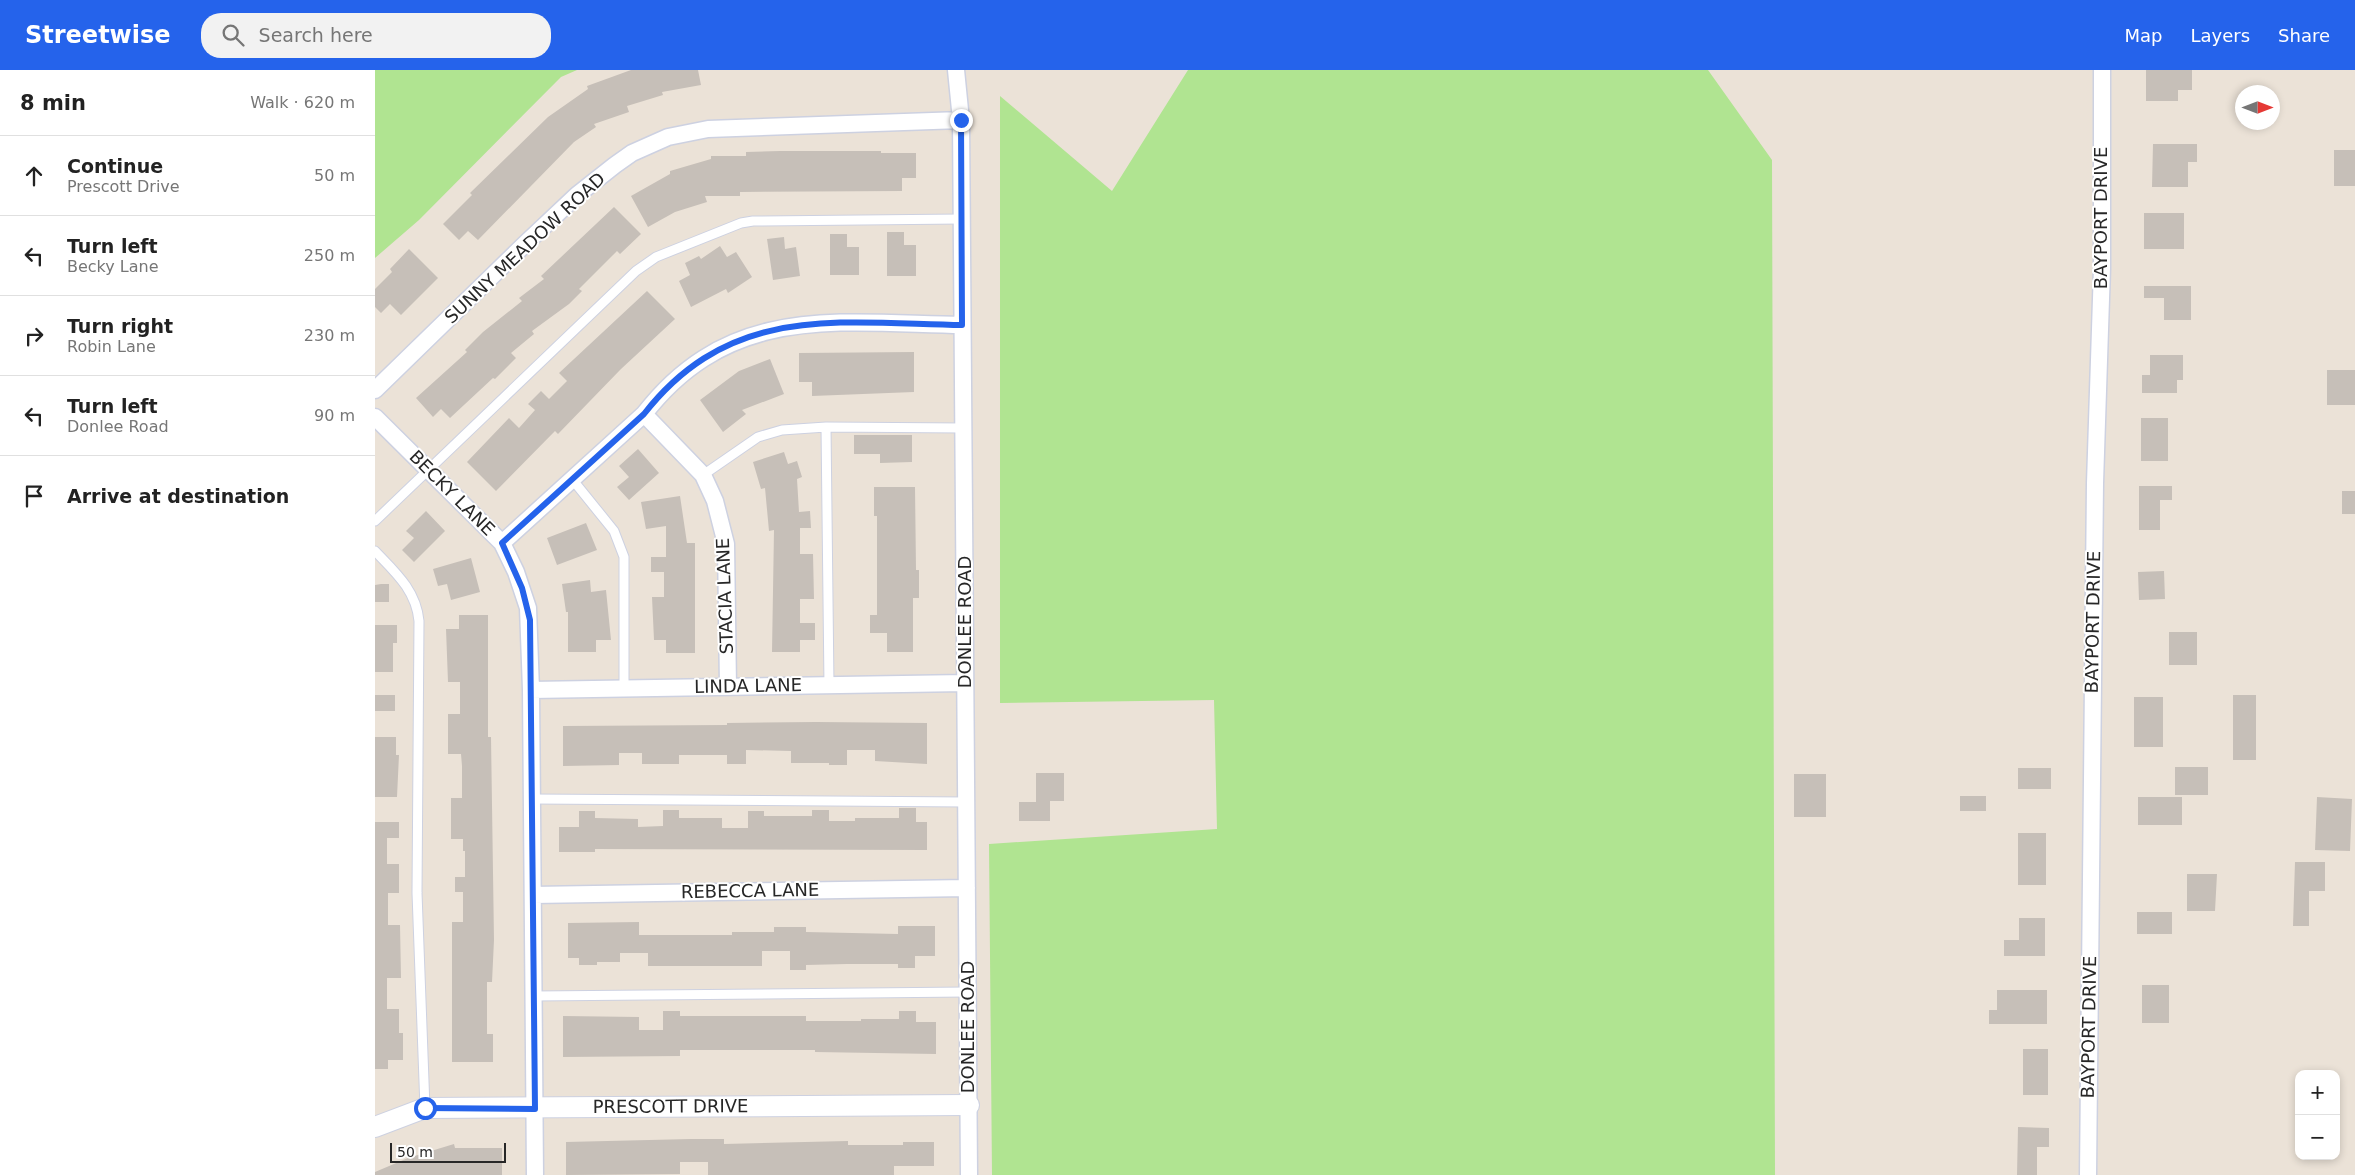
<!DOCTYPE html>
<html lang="en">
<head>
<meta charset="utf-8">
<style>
  body { margin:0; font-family:"DejaVu Sans",sans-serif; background:#f2f2f2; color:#222 }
  .controls { position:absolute; right:15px; bottom:15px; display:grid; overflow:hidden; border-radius:10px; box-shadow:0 2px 8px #0003 }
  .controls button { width:45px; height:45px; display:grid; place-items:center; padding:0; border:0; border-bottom:1px solid #e0e0e0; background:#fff; color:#222; font:25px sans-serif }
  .compass { position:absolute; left:1860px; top:15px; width:45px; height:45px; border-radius:50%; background:#fff; box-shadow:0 2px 8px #0003; rotate:90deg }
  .scale { position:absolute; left:15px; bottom:12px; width:116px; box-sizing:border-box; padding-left:5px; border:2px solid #272727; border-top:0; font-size:14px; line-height:18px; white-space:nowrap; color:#272727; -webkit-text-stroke:4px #fff; paint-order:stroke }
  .stop { position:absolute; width:15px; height:15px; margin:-11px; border:4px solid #2563eb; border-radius:50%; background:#fff }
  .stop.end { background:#2563eb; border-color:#fff; box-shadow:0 1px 5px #0008 }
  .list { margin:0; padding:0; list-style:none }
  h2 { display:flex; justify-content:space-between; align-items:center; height:65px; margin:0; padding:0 20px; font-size:21px }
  h2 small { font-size:16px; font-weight:400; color:#767676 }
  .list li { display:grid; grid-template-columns:32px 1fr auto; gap:15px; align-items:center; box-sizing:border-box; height:80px; padding:0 20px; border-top:1px solid #e0e0e0 }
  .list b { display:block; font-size:19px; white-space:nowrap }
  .list p { margin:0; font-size:16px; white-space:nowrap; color:#767676 }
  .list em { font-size:16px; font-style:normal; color:#767676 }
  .icon { flex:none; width:28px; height:28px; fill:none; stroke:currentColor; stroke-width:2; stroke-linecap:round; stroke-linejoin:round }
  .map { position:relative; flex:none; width:1980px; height:1105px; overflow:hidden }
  header { display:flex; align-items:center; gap:30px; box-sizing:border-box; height:70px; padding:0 25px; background:#2563eb; color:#fff }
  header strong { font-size:24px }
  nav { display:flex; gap:28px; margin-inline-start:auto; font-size:18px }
  .search { width:350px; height:45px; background:#f2f2f2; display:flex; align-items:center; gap:12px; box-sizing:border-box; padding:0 18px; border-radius:20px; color:#767676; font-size:19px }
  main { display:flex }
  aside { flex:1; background:#fff }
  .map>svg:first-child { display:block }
  .green { fill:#b0e491 }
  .building { fill:#c6bfb8 }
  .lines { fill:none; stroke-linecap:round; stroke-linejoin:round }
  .service-casing { stroke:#cdd1e1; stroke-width:11 }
  .minor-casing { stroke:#cdd1e1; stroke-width:19 }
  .tertiary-casing { stroke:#cdd1e1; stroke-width:22 }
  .service { stroke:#fff; stroke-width:9 }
  .minor { stroke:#fff; stroke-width:16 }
  .tertiary { stroke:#fff; stroke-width:20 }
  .route { stroke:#2563eb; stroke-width:6 }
  .labels { text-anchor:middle; stroke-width:4; stroke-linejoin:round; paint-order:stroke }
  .street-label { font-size:18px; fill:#272727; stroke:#fff }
</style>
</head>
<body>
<header>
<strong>Streetwise</strong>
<div class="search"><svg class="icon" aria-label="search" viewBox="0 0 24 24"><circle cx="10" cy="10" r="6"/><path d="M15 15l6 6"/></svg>Search here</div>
<nav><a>Map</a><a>Layers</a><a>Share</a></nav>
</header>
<main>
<aside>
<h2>8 min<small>Walk · 620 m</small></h2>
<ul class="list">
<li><svg class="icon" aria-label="ahead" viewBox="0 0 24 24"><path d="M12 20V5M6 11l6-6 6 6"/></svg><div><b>Continue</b><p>Prescott Drive</p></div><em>50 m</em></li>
<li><svg class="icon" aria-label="left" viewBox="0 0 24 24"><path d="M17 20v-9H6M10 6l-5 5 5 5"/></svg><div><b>Turn left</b><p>Becky Lane</p></div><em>250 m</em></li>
<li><svg class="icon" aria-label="right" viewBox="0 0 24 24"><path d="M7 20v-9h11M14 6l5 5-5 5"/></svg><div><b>Turn right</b><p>Robin Lane</p></div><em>230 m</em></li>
<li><svg class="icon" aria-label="left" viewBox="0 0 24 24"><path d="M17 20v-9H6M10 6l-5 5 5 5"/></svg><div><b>Turn left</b><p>Donlee Road</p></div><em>90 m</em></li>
<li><svg class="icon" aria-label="arrive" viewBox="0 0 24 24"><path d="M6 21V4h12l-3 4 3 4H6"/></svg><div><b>Arrive at destination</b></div></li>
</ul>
</aside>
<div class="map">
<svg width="1980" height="1105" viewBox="0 0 1980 1105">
  <rect width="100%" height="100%" fill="#ebe2d7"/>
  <!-- green -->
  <path class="green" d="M0 0H202L186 7 44 150 0 188Z
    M813 0H1333L1397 90 1400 1105H617L614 774 842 759 839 630 625 633V26L737 121Z"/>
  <!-- building -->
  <path class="building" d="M256 0H323L326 15 287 22 288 25 252 36 254 42 219 54 221 57 199 72 103 170 93 161 84 170 68 154 97 125 95 123 173 47 213 19 212 16Z
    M1771 0H1817V20H1803V31H1771Z
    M1778 74H1822V92H1813V117H1777Z
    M1959 80H1980V116H1959Z
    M405 81H506V83H541V108H527V121L365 122V126H330L332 132 300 142 273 157 256 126 295 104V101L336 89V86H371V82Z
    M239 137 266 164 245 184 242 181 204 219 207 221 194 234 157 261 159 264 136 283 141 288 120 309 118 308 75 348 66 339 58 347 41 328 92 282 90 280 108 262 147 231 144 228 169 209 166 206Z
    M1769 143H1809V179H1769Z
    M512 162H529V175H541V206H512Z
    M455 164H472V177H484V205H455Z
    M409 167 410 179 421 177 425 206 398 210 392 169Z
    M345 176 352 187 361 182 377 207 353 223 351 219 316 237 304 211 315 205 310 193 324 186 326 189Z
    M34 179 63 208 26 245 15 234 6 243 0 237V219L17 202 15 199Z
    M1769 216H1816V250H1789V228H1769Z
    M272 221 300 249 246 299 183 364 180 361 121 421 92 392 134 348 144 358 160 340 153 334 166 321 174 329 192 311 184 303Z
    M539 282V322L437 326V312H424V283Z
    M1775 285H1808V310H1802V323H1767V305H1775Z
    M395 289 409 324 367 340 371 344 348 362 325 330 364 301Z
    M1952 300H1980V335H1952Z
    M1766 348H1793V391H1766Z
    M479 365H537V392L505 393V384H479Z
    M263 379 284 403 254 430 242 417 254 407 244 396Z
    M409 382 413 394 422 391 427 407 422 409 424 442 435 441 436 458H425V484H438L439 529H425V553H440V570H425V582H397L399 460 394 461 390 418 386 419 378 392Z
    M1764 416H1797V430H1785V460H1764Z
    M499 417H540L541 500H544V528H538V582H512V563H495V545H502V446H499Z
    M1967 421H1980V444H1967Z
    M305 426 312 473H320V583H291V570H279L277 527H289V502H276V487H291V456L271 459 266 432Z
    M51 441 70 461 39 492 27 480 39 468 31 461Z
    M211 453 222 480 182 495 172 468Z
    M96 488 105 522 76 530 72 514 63 516 58 499Z
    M1789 501 1790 529 1764 530 1763 502Z
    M215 510 216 522 231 520 236 570H221V582H193V542H191L187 514Z
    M6 514H14V532H0V515Z
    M84 545H113V667H116L119 870 117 912H112V964H118V992H77V852H88V822H80V807H90V781H88V769H76V728H87V696L86 684H73V644H85V612H73L71 559H84Z
    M0 555H22V573H18V602H0Z
    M1794 562H1822V595H1794Z
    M0 625H20V641H0Z
    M1858 625H1881V690H1858Z
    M1759 627H1788V677H1759Z
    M441 652 552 653V694L500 691V680H472V695H454V693H416V681L371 680V694H352V685H304V694H267V683H244V695L188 696V656L352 655V653Z
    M0 667H21V685H24L22 727H0Z
    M1800 697H1833V725H1800Z
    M1643 698H1676V719H1643Z
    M661 703H689V731H675V751H644V732H661Z
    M1419 704H1451V747H1419Z
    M1585 726H1611V741H1585Z
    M1763 727H1807V755H1763Z
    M1942 727 1977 729 1975 781 1940 780Z
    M524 738H541V752H552V780L220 779V782H184V757H204V741H220V748L263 749V757L288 756V740H304V748H347V758H373V741H389V746H437V740H454V751H480V748H524Z
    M0 752H24V768H12V794H24V823H13V855H25L26 908H12V939H24V963H28V990H13V999H0Z
    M1643 763H1671V815H1643Z
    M1920 792H1950V821H1934V856H1918Z
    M1812 804H1842L1840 841H1812Z
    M1762 842H1797V864H1762Z
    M1644 848H1670V886H1629V870H1644Z
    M264 852V865H357V862H399V857H431V862L523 864V856H560V886H540V898H523V894H472L431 895V900H415V881H387V896H273V883H245V892H222V895H204V888H193V853Z
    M1767 915H1794V953H1767Z
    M1622 920H1672V954H1614V940H1622Z
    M288 941H305V946H431V951H486V949H524V941H541V952H561V984L440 982V980H305V986L188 987V946L264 947V960H288Z
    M1648 979H1673V1025H1648Z
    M1643 1057 1674 1058V1077H1662V1105H1642Z
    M316 1069H349V1074L473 1071V1075H528V1072H559V1096H519V1105H333V1092H305V1104L191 1105V1072Z
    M79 1074 80 1078H127V1105H0V1102L33 1088Z"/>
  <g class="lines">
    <!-- service casing -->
    <g class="service-casing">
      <path id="service" d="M451 357 454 615
        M328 405 383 367 407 360 451 357 588 358
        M197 409 239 461 249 487V618
        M0 451 261 201 281 187 366 153 378 151 586 149
        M0 481C20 502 41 520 44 551L42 823 50 1038
        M157 729 591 732
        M159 926 592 922"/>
    </g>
    <!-- minor casing -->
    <g class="minor-casing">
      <path id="minor" d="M581 0 586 50 594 1105
        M0 320 151 173 202 125 240 95 257 83 293 67 333 59 586 50
        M269 344 328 405 340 431 351 474 353 617
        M0 347 127 473 141 502 153 538 156 620 160 1105
        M127 473 269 344C355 233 463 253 587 255
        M156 620 590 613
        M158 825 592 818
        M1713 1105 1720 413 1727 198V0"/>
    </g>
    <!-- tertiary casing -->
    <g class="tertiary-casing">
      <g id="tertiary">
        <path id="s1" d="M0 1057 50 1038 594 1035"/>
      </g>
    </g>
    <!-- service -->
    <use href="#service" class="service"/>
    <!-- minor -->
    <use href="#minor" class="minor"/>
    <!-- tertiary -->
    <use href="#tertiary" class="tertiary"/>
  </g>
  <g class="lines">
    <!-- route -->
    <path class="route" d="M50 1038 160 1039 155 550 147 518 127 473 269 344C356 233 463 253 587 255L586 50"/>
  </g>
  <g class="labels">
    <!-- street labels -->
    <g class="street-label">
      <text transform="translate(1726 148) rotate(-90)" y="6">BAYPORT DRIVE</text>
      <text transform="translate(150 178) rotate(-43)" y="6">SUNNY MEADOW ROAD</text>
      <text transform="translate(77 423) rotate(45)" y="6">BECKY LANE</text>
      <text transform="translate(350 526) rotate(-92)" y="6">STACIA LANE</text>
      <text transform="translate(590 552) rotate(-90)" y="6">DONLEE ROAD</text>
      <text transform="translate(1718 552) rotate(-89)" y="6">BAYPORT DRIVE</text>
      <text transform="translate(373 616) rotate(-1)" y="6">LINDA LANE</text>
      <text transform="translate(375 821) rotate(-1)" y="6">REBECCA LANE</text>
      <text transform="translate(593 957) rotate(-90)" y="6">DONLEE ROAD</text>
      <text transform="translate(1714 957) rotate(-89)" y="6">BAYPORT DRIVE</text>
      <text dy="6" stroke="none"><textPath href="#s1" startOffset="299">PRESCOTT DRIVE</textPath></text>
    </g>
  </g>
</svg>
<div class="controls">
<button>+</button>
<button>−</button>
</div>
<svg class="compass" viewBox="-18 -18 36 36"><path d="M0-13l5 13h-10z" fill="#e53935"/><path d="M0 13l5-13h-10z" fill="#767676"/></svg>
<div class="scale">50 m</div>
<div class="stop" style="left:50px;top:1038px"></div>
<div class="stop end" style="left:586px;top:50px"></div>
</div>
</main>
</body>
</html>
